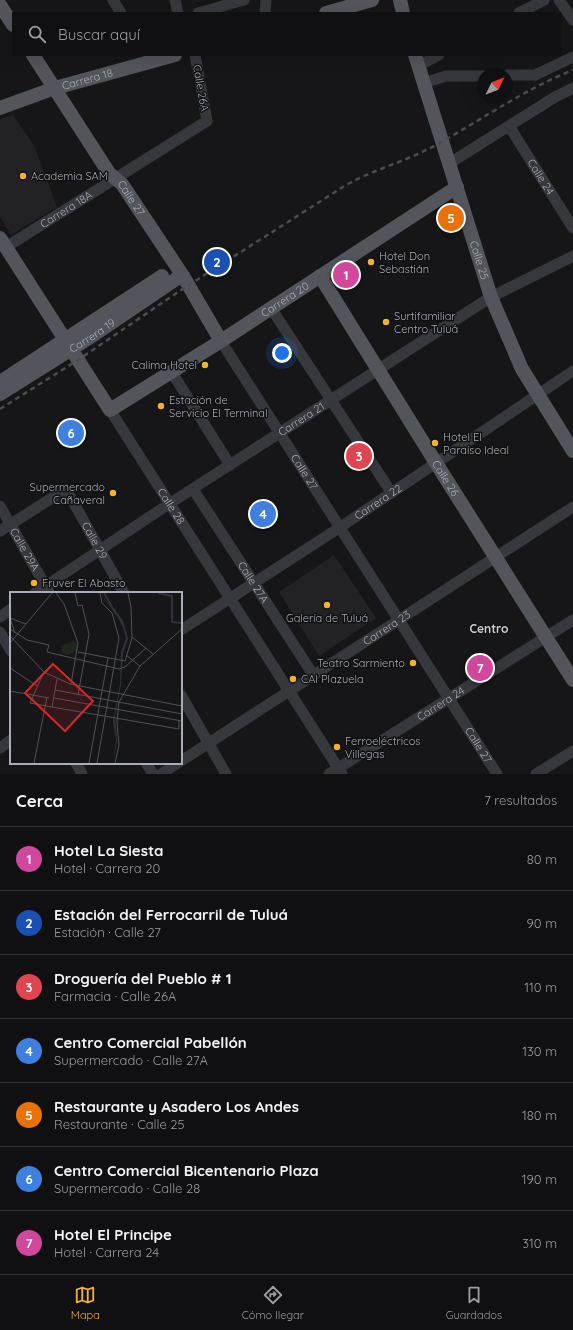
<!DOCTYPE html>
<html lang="es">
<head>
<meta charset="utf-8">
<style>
  body { margin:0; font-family:Quicksand,sans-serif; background:#19191b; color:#f1f3f6 }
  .compass { position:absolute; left:477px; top:68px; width:36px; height:36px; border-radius:50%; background:#101012; box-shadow:0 4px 16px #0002; rotate:47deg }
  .you { position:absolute; left:282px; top:353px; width:14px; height:14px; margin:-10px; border:3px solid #fff; border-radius:50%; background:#1a73e8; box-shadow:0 0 0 6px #1a73e833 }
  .badge { display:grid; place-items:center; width:26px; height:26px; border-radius:50%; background:#f2b134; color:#fff; font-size:13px; font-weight:700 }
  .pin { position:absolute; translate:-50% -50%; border:2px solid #fff; box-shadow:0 1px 4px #0006 }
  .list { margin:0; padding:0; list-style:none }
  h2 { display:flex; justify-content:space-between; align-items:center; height:52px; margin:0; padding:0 16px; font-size:17px }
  h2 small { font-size:13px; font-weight:400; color:#9c9d9f }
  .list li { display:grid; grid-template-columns:26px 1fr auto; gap:12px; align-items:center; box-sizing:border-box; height:64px; padding:0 16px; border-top:1px solid #303032 }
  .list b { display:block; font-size:15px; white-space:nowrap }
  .list p { margin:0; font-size:13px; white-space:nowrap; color:#9c9d9f }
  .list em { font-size:13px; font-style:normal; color:#9c9d9f }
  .icon { flex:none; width:22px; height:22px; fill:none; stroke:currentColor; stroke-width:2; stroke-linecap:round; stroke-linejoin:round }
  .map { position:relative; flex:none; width:573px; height:774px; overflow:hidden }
  .search { position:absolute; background:#101012; box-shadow:0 4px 16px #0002; left:12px; right:12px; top:12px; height:44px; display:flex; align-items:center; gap:10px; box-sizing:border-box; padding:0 14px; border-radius:0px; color:#9c9d9f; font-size:15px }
  .sheet { height:500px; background:#101012 }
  nav { display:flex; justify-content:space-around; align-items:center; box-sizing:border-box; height:56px; border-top:1px solid #303032; background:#101012; font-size:11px; color:#9c9d9f }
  nav a { display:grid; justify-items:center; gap:2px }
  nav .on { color:#f2b134 }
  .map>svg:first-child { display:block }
  .built { fill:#222225 }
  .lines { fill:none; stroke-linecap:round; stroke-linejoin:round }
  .minor { stroke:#37383d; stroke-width:11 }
  .major { stroke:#53555c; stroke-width:14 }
  .rail { stroke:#4a4c52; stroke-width:2.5; stroke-dasharray:5 4; stroke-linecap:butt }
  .poi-dot { fill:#f2b134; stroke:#111113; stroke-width:1.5 }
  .labels { text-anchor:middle; stroke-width:3; stroke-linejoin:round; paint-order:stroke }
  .street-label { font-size:11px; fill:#a8adb8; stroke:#111113 }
  .poi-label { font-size:11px; fill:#a8adb8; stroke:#111113; text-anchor:start }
  .neighbourhood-label { font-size:12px; font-weight:bold; fill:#c9ccd4; stroke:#111113 }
  .inset-river { fill:none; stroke:#2c353c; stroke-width:2 }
  .inset-road { fill:none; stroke:#505258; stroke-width:1 }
  .view { fill:#d62828; fill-opacity:0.15; stroke:#d62828; stroke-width:2 }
  .inset-edge { fill:none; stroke:#a8adb8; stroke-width:2 }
</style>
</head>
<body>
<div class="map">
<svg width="573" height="774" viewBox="0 0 573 774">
  <rect width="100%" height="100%" fill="#161618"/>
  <!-- built -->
  <path class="built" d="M13 115 34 145 57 207 11 235 0 217V119Z
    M334 555 376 618 319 656 279 592Z"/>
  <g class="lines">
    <!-- minor -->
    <g class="minor">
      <path d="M113 0 121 13"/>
      <path d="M175 0 178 13"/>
      <path d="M559 0 573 20"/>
      <path d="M198 13 244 0"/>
      <path d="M265 13 266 0"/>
      <path d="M519 13 544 0"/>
      <path d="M418 66 439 55"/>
      <path d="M507 75H535L573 57"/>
      <path d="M424 83 446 76H483"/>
      <path id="s1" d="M509 126 573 228"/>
      <path d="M450 163 555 97 573 88"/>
      <path id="s2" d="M6 247 207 121 195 55"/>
      <path d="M271 308 391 492"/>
      <path id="s3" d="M221 341 497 774"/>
      <path d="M171 371 230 465"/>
      <path id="s4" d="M110 410 342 774"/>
      <path id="s5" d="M193 489 314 676"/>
      <path id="s6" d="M0 506 49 592"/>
      <path id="s7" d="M0 531 66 489 124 593"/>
      <path id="s8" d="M35 593 169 504 491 297 573 256"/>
      <path d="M0 617 11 609"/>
      <path id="s9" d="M181 630 339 528 573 371"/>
      <path d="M0 632 11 651"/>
      <path d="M181 695 226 774"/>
      <path d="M0 748 11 740"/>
      <path id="s10" d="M181 761 573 507"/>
      <path d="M76 763 82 774"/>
      <path d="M146 763 153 774"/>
      <path d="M161 774 178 763"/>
      <path id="s11" d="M329 774 573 620"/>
      <path d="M536 774 573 751"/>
    </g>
    <!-- major -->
    <g class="major">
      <path d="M400 0 403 13"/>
      <path d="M0 5 13 25"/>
      <path d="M326 13 372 0"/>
      <path id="s12" d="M33 55 109 173 122 184 183 276 221 341"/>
      <path id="s13" d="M415 55 491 297 522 369 573 451"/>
      <path id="s14" d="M0 108 55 88 175 55"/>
      <path id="s15" d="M0 238 110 410 221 341 457 187"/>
      <path id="s16" d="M320 276 436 463 573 680"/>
      <path d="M0 382 162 276"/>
      <path id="s17" d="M0 394 92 336 182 275"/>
    </g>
    <!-- rail -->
    <path class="rail" d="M0 409 78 360 181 290 346 185C375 169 407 161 436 145 481 120 525 89 573 70"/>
  </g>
  <!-- markers -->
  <g class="poi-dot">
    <circle cx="23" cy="176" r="4"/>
    <circle cx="371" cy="262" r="4"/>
    <circle cx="386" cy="322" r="4"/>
    <circle cx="205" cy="365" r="4"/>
    <circle cx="161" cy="406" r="4"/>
    <circle cx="435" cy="443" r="4"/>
    <circle cx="113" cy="493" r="4"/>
    <circle cx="34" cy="583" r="4"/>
    <circle cx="327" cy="605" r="4"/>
    <circle cx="413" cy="663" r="4"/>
    <circle cx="293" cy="679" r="4"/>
    <circle cx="337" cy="747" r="4"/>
  </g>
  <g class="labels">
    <!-- street labels -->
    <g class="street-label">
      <text dy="4" stroke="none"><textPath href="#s14" startOffset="92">Carrera 18</textPath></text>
      <text transform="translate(201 88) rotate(80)" y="4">Calle 26A</text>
      <text dy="4" stroke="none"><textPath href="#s1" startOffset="60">Calle 24</textPath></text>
      <text dy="4" stroke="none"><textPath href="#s12" startOffset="174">Calle 27</textPath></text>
      <text dy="4" stroke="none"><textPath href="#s2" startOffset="71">Carrera 18A</textPath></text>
      <text dy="4" stroke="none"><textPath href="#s13" startOffset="215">Calle 25</textPath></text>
      <text dy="4" stroke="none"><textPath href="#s15" startOffset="411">Carrera 20</textPath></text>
      <text dy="4" stroke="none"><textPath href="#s17" startOffset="109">Carrera 19</textPath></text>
      <text dy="4" stroke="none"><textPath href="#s8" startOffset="318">Carrera 21</textPath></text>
      <text dy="4" stroke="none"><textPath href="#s3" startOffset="155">Calle 27</textPath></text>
      <text dy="4" stroke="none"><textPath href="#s16" startOffset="238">Calle 26</textPath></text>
      <text dy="4" stroke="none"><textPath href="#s9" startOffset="235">Carrera 22</textPath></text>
      <text dy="4" stroke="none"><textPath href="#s4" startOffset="114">Calle 28</textPath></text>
      <text dy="4" stroke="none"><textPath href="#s7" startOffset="137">Calle 29</textPath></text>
      <text dy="4" stroke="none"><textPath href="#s6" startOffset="50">Calle 29A</textPath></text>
      <text dy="4" stroke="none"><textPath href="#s5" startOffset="111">Calle 27A</textPath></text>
      <text dy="4" stroke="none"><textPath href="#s10" startOffset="245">Carrera 23</textPath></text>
      <text dy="4" stroke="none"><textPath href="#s11" startOffset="132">Carrera 24</textPath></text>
      <text dy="4" stroke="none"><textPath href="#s3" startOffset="479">Calle 27</textPath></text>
    </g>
    <!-- poi labels -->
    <g class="poi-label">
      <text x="31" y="180">Academia SAM</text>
      <text x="379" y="260">Hotel Don<tspan x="379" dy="13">Sebastián</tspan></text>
      <text x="394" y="320">Surtifamiliar<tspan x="394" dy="13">Centro Tuluá</tspan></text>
      <text x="197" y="369" text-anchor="end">Calima Hotel</text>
      <text x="169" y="404">Estación de<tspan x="169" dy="13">Servicio El Terminal</tspan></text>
      <text x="443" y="441">Hotel El<tspan x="443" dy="13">Paraíso Ideal</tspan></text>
      <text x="105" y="491" text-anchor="end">Supermercado<tspan x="105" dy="13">Cañaveral</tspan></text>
      <text x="42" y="587">Fruver El Abasto</text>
      <text x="327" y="622" text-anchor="middle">Galería de Tuluá</text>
      <text x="405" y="667" text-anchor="end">Teatro Sarmiento</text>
      <text x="301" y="683">CAI Plazuela</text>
      <text x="345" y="745">Ferroeléctricos<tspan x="345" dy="13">Villegas</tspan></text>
    </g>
    <!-- neighbourhood labels -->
    <g class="neighbourhood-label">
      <text x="489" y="633">Centro</text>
    </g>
  </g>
  <!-- overview -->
  <g transform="translate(10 592)">
    <rect width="172" height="172" fill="#161618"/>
    <path d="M63 49 68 52V58L58 63 52 61 51 54Z" fill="#1e261f"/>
    <path d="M92 1 96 10 104 16 113 29 118 47 113 61 111 93 105 124 107 149 103 171 106 148 103 129 110 93 111 60 116 46 113 35 103 17 95 9Z" fill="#2c353c"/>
    <path class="inset-river" d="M94 1 106 22M148 1 162 4V30L172 31"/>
    <path class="inset-road" d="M46 1 54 12 68 51 61 92M65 1 68 14 72 13 79 42 68 103M0 26 16 32M0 26 5 41M0 37 17 48 39 53 37 60 109 77 115 75 136 56M0 44 34 80M122 45 143 62M0 51 42 1M68 60 115 69 122 46 121 15 118 1M116 63 130 74M0 76 27 94M47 87 42 115 20 111 34 80 60 92 172 114M45 98 172 122M0 99 39 106M44 106 172 129M42 115 169 137V129M24 171 37 105M79 171 98 66M87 171 109 46 102 21 92 11 90 1M105 171 109 153 107 130 109 110 130 74 172 37"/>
    <path class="view" d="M43 72 83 109 55 139 15 101Z"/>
    <rect width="172" height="172" class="inset-edge"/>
  </g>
</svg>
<svg class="compass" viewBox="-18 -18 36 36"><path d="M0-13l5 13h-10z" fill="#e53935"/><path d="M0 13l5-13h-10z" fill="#9c9d9f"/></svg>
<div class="you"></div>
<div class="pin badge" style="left:346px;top:275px;background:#d1479c">1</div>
<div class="pin badge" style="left:217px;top:262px;background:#1a4fb4">2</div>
<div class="pin badge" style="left:359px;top:456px;background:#e0444e">3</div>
<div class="pin badge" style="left:263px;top:514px;background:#3f7fe0">4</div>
<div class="pin badge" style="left:451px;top:218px;background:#e8710a">5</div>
<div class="pin badge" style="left:71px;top:433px;background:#3f7fe0">6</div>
<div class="pin badge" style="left:480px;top:668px;background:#d1479c">7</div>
<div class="search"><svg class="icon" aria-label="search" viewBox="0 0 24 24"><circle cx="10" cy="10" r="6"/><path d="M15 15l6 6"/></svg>Buscar aquí</div>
</div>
<section class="sheet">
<h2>Cerca<small>7 resultados</small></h2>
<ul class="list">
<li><span class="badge" style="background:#d1479c">1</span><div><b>Hotel La Siesta</b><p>Hotel · Carrera 20</p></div><em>80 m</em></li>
<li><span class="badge" style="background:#1a4fb4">2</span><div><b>Estación del Ferrocarril de Tuluá</b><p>Estación · Calle 27</p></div><em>90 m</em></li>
<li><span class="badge" style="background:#e0444e">3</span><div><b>Droguería del Pueblo # 1</b><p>Farmacia · Calle 26A</p></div><em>110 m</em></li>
<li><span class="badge" style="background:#3f7fe0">4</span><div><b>Centro Comercial Pabellón</b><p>Supermercado · Calle 27A</p></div><em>130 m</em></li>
<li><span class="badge" style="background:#e8710a">5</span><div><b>Restaurante y Asadero Los Andes</b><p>Restaurante · Calle 25</p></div><em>180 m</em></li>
<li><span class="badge" style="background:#3f7fe0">6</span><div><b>Centro Comercial Bicentenario Plaza</b><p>Supermercado · Calle 28</p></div><em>190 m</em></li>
<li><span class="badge" style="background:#d1479c">7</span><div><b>Hotel El Principe</b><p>Hotel · Carrera 24</p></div><em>310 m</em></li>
</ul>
</section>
<nav>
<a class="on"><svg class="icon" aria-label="map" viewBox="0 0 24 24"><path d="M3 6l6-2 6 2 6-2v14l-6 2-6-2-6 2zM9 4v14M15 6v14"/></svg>Mapa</a>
<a><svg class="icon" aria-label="directions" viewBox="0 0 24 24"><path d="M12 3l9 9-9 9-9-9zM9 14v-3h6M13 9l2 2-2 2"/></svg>Cómo llegar</a>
<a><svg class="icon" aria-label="saved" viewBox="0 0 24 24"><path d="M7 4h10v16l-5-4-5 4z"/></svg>Guardados</a>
</nav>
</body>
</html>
